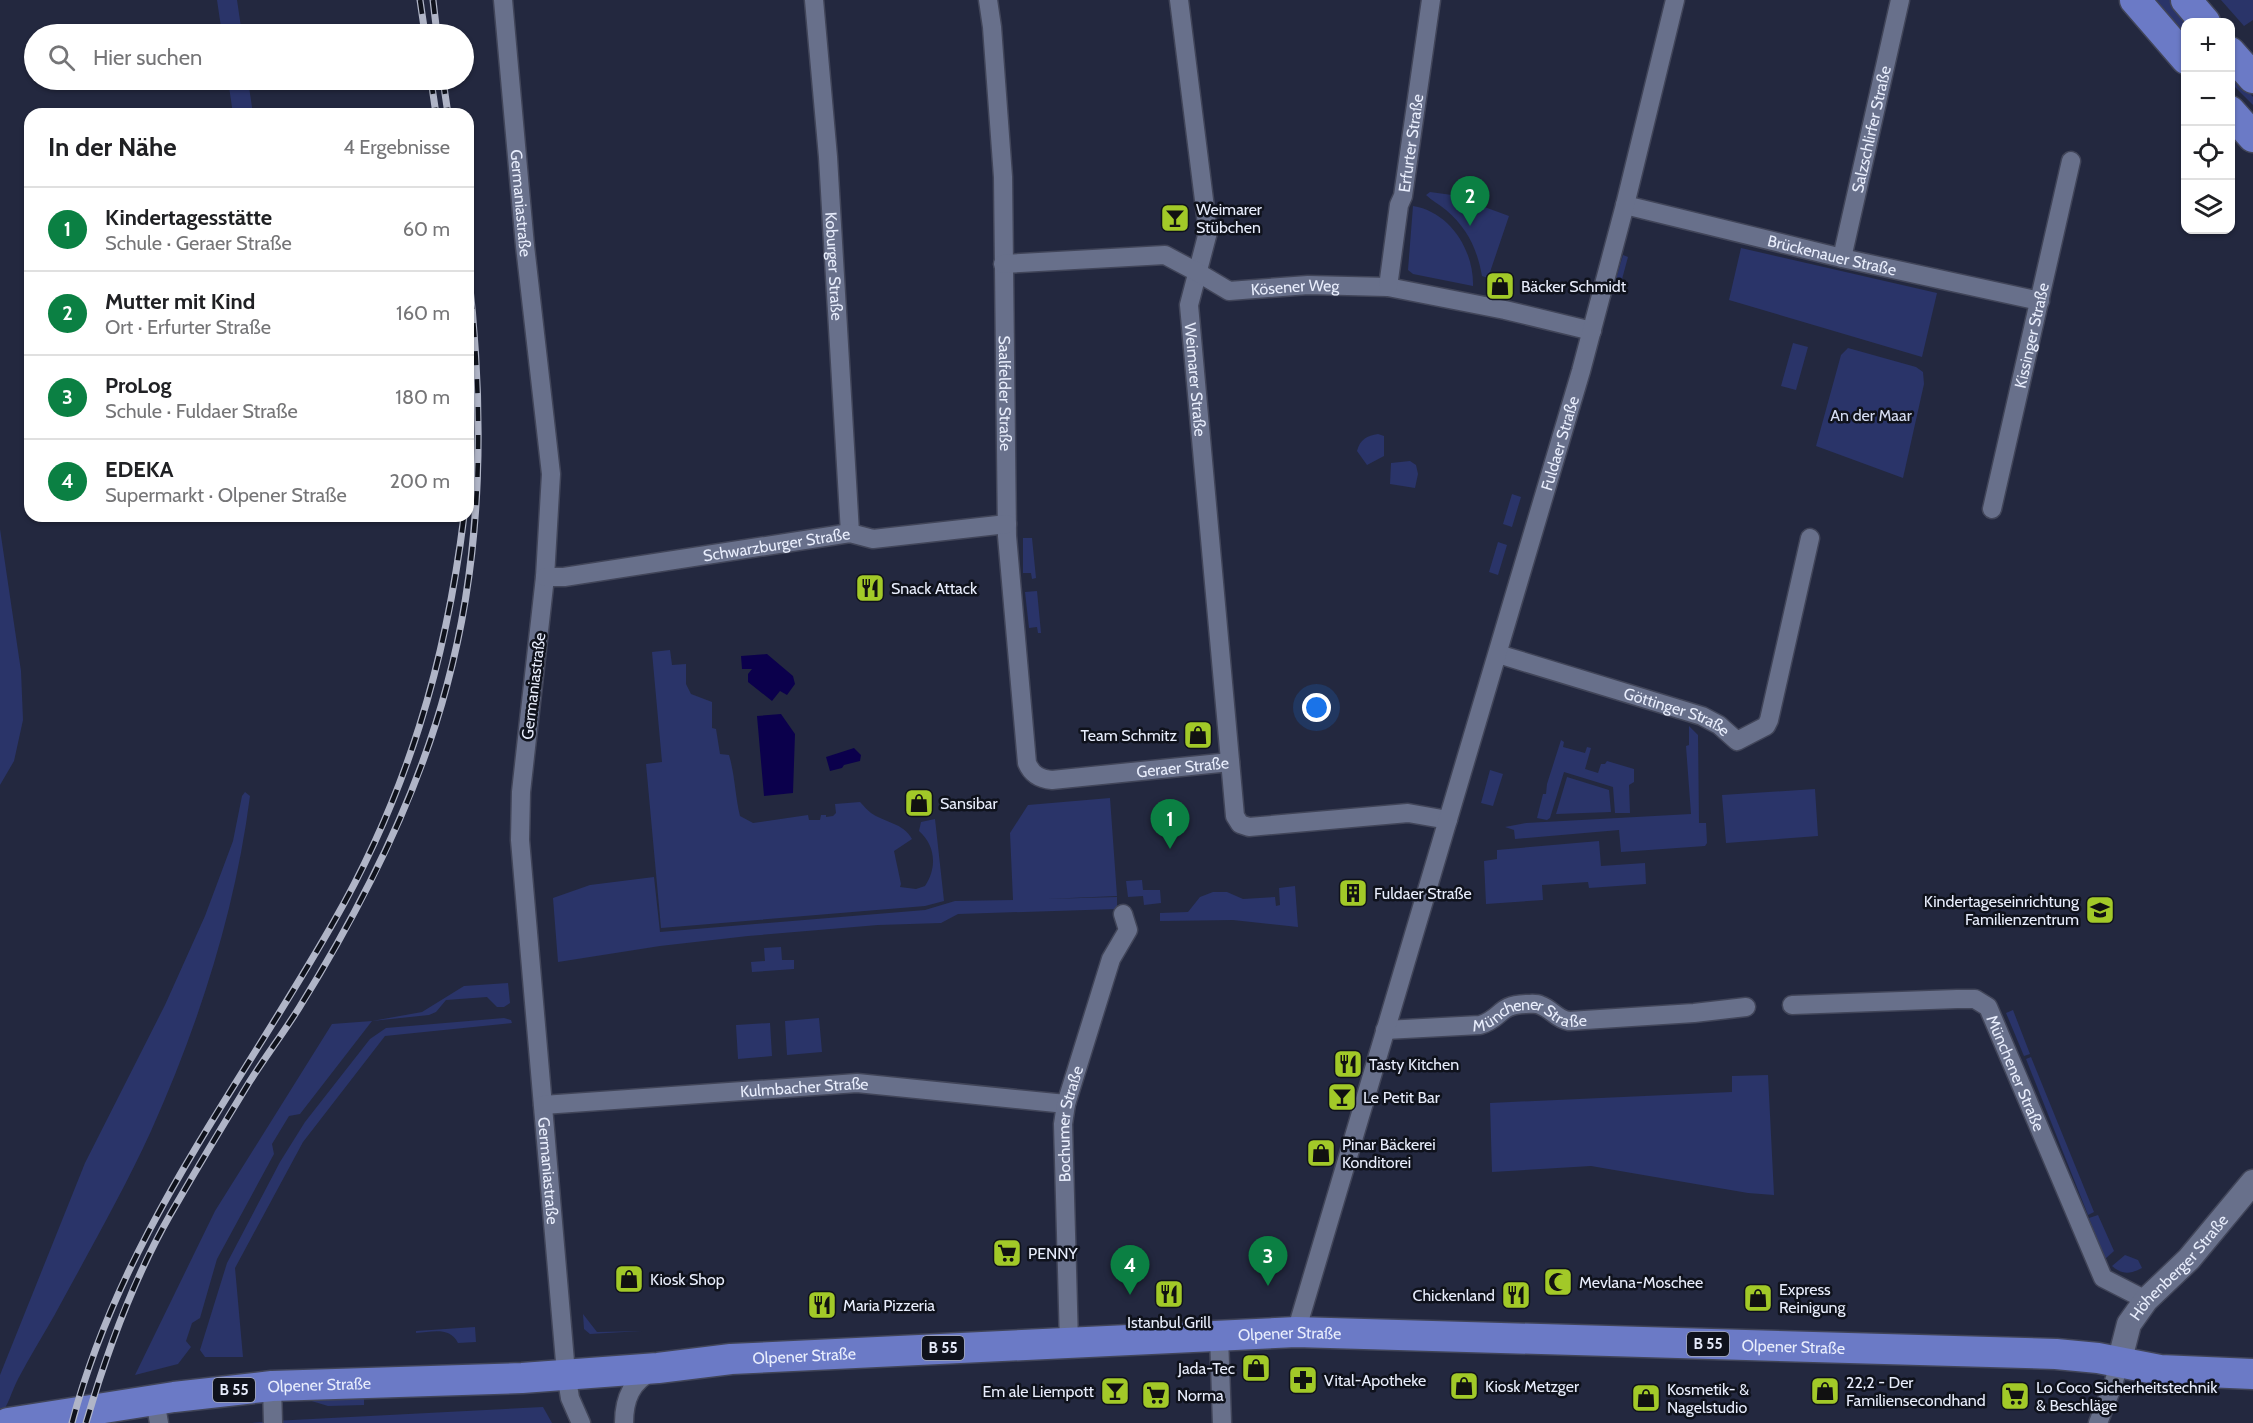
<!DOCTYPE html>
<html lang="de">
<head>
<meta charset="utf-8">
<style>
  body { margin:0; font-family:Cabin,sans-serif; background:#f6f6f6; color:#202124 }
  .controls { position:absolute; right:18px; top:18px; display:grid; overflow:hidden; border-radius:12px; box-shadow:0 2px 4px #0004 }
  .controls button { width:54px; height:54px; display:grid; place-items:center; padding:0; border:0; border-bottom:2px solid #e0e0e0; background:#fff; color:#202124; font:30px sans-serif }
  .you { position:absolute; left:1317px; top:708px; width:21px; height:21px; margin:-15px; border:4px solid #fff; border-radius:50%; background:#1a73e8; box-shadow:0 0 0 9px #1a73e833 }
  .badge { display:grid; place-items:center; width:39px; height:39px; border-radius:50%; background:#0b8043; color:#fff; font-size:20px; font-weight:700 }
  .pin { position:absolute; translate:-50% -50px; filter:drop-shadow(0 2px 3px #0008) }
  .pin::after { content:''; position:absolute; top:32px; width:21px; height:18px; background:inherit; clip-path:polygon(0 0,100% 0,50% 100%) }
  .list { margin:0; padding:0; list-style:none }
  h2 { display:flex; justify-content:space-between; align-items:center; height:78px; margin:0; padding:0 24px; font-size:26px }
  h2 small { font-size:20px; font-weight:400; color:#757577 }
  .list li { display:grid; grid-template-columns:39px 1fr auto; gap:18px; align-items:center; box-sizing:border-box; height:84px; padding:0 24px; border-top:2px solid #e0e0e0 }
  .list b { display:block; font-size:22px; white-space:nowrap }
  .list p { margin:0; font-size:20px; white-space:nowrap; color:#757577 }
  .list em { font-size:20px; font-style:normal; color:#757577 }
  .icon { flex:none; width:33px; height:33px; fill:none; stroke:currentColor; stroke-width:2; stroke-linecap:round; stroke-linejoin:round }
  .map { position:relative; flex:none; width:2253px; height:1423px; overflow:hidden }
  .search { position:absolute; background:#fff; box-shadow:0 2px 4px #0004; left:24px; top:24px; width:450px; height:66px; display:flex; align-items:center; gap:15px; box-sizing:border-box; padding:0 21px; border-radius:33px; color:#757577; font-size:22px }
  .panel { position:absolute; background:#fff; box-shadow:0 2px 4px #0004; left:24px; top:108px; width:450px; height:414px; border-radius:18px }
  .map>svg:first-child { display:block }
  .green { fill:#2a3469 }
  .water { fill:#0b004c }
  .lines { fill:none; stroke-linecap:round; stroke-linejoin:round }
  .minor-casing { stroke:#414559; stroke-width:21 }
  .tertiary-casing { stroke:#414559; stroke-width:27 }
  .primary-casing { stroke:#414559; stroke-width:33 }
  .minor { stroke:#68708b; stroke-width:18 }
  .tertiary { stroke:#68708b; stroke-width:24 }
  .primary { stroke:#6b7ac6; stroke-width:30 }
  .rail-casing { stroke:#b0b5c7; stroke-width:7 }
  .rail { stroke:#0f121c; stroke-width:4.5; stroke-dasharray:14; stroke-linecap:butt }
  .labels { text-anchor:middle; stroke-width:5; stroke-linejoin:round; paint-order:stroke }
  .shield { fill:#0f121c; stroke:#a7abb9; stroke-width:1.5 }
  .shield-label { font-size:15px; font-weight:bold; fill:#e8edfc }
  .street-label { font-size:16px; fill:#e8edfc; stroke:#0f121c }
  .poi-label { font-size:16px; fill:#e8edfc; stroke:#0f121c; text-anchor:start }
  .park-label { font-size:16px; fill:#d6ddf3; stroke:#0f121c }
</style>
</head>
<body>
<div class="map">
<svg width="2253" height="1423" viewBox="0 0 2253 1423">
  <rect width="100%" height="100%" fill="#23283f"/>
  <!-- green -->
  <path class="green" d="M217 0H237L242 34H222Z
    M2151 0H2170L2189 22H2186L2185 40Z
    M2221 0H2253V20L2244 26Z
    M2230 71 2253 97V105L2231 83Z
    M228 80H248L253 114H233Z
    M1430 192 1452 195 1509 216 1488 278 1482 276C1477 248 1467 228 1446 210 1439 204 1432 201 1426 195Z
    M1413 206C1450 212 1474 250 1473 286L1413 274 1408 270Z
    M1741 248 1937 293 1922 357 1729 300Z
    M1623 255 1628 257 1618 294 1612 292Z
    M1793 343 1808 347 1796 390 1781 386Z
    M1848 348 1916 367 1923 372 1924 384 1903 478 1816 446 1841 355Z
    M1378 434 1384 436V456L1367 465 1357 451C1360 439 1367 436 1378 434Z
    M1410 461 1416 465 1418 474 1415 488 1390 484 1391 463Z
    M1512 494 1521 497 1512 527 1503 524Z
    M0 529 21 671 23 720 14 761 0 785Z
    M1023 538H1032L1036 578 1032 579 1031 573H1023Z
    M1498 542 1507 545 1498 575 1489 572Z
    M1037 591 1041 633H1038L1037 627 1029 628 1025 592Z
    M670 650 672 665 686 664V684L691 694 712 702V728L716 729 720 754 729 755C735 775 735 796 740 816L753 823 808 815 809 820H820L821 815H826V817L833 816 836 813 835 804 860 802C864 806 867 810 871 813 883 822 904 823 912 839L894 851 901 884 900 887 916 889 925 886C937 868 936 846 919 831L921 822 935 819 944 901 925 906 661 928 646 764 662 762 652 652Z
    M1689 726 1698 735 1699 823H1706L1707 843 1705 846 1621 852 1619 830 1515 839 1514 830 1505 827 1526 823 1691 814 1686 746 1689 745Z
    M1561 740 1564 742 1563 747 1585 753 1587 747 1591 748 1585 769 1598 773 1601 764H1605L1607 761 1634 769V782L1629 785 1630 813H1615L1613 787 1564 772 1550 818 1547 820 1537 818 1543 794H1546L1547 784Z
    M1490 770 1503 774 1493 806 1481 803Z
    M1567 777 1609 790 1611 812 1556 814Z
    M1815 789 1818 836 1726 843 1722 795Z
    M245 792 250 796C235 912 199 1024 151 1131 122 1194 87 1255 54 1316 42 1337 29 1358 18 1379 12 1390 8 1407 0 1415V1375L85 1163 165 1005 205 916 233 841 242 796Z
    M1110 798 1117 896 1046 899 1117 897V909L958 914 941 923 878 925 748 936 660 946 558 962 553 898 590 885 654 877 660 932 925 910 955 901 1013 900 1010 833 1028 805Z
    M1599 841 1601 866 1645 863 1646 884 1589 888 1588 882 1542 885 1543 900 1486 904 1484 861 1497 859V850Z
    M1142 880 1143 890H1160L1161 903 1144 905 1143 896 1128 897 1126 881Z
    M1295 886 1298 927 1233 920 1160 921V913L1188 912 1200 897 1213 892H1227L1243 899 1275 897 1276 906 1280 905 1279 888Z
    M781 947 782 960H794V969L752 972 751 962 765 961 764 948Z
    M508 983 510 1003 504 1007H497L487 997 446 1000 436 1012 429 1015 372 1021 300 1114 289 1116 272 1144 274 1154 217 1259 200 1318 192 1323 186 1341 191 1347 178 1364 135 1375 215 1211 332 1024 372 1021 422 1012 464 986Z
    M2013 1010 2030 1054 2024 1056 2006 1013Z
    M504 1018 511 1020 512 1023 385 1036 303 1142 235 1268 243 1357H205L200 1350 227 1263 280 1162 305 1122 370 1039 386 1028Z
    M819 1018 822 1052 787 1055 785 1021Z
    M770 1023 772 1056 738 1059 736 1025Z
    M2031 1057 2094 1212 2088 1215 2026 1059Z
    M1768 1075 1774 1195 1748 1193 1591 1166 1492 1172 1490 1103 1732 1092V1076Z
    M2098 1215 2114 1251 2105 1259 2089 1218Z
    M2125 1255 2138 1260 2142 1268C2131 1274 2122 1275 2112 1266Z
    M583 1314 597 1332 642 1331 590 1334 584 1329Z
    M475 1327 476 1342 458 1343C450 1326 431 1332 416 1333V1331Z
    M332 1398 364 1399V1405L328 1406 305 1399Z
    M543 1407 552 1423H252L273 1421Z"/>
  <!-- water -->
  <path class="water" d="M767 654 793 676 795 684 787 695 780 691 772 701 748 682V674L752 669H742L741 656Z
    M781 714 795 734 793 793 764 796 757 716Z
    M854 748 861 755 860 761 844 765 842 768 830 771 826 757Z"/>
  <g class="lines">
    <!-- minor casing -->
    <g class="minor-casing">
      <g id="minor">
        <path id="s1" d="M503 0 525 246 551 474 545 577 521 792 520 840 566 1373 570 1398 581 1423"/>
        <path id="s2" d="M814 0 828 157 850 533"/>
        <path id="s3" d="M988 0 992 27 1003 177 1007 536 1027 763C1032 775 1040 779 1052 780L1230 762"/>
        <path id="s4" d="M1179 0 1208 232 1189 305 1235 816 1240 824 1249 827 1408 813 1448 820"/>
        <path id="s5" d="M1625 205 1842 258 2040 301"/>
        <path id="s6" d="M1842 258 1900 0"/>
        <path id="s7" d="M1003 264 1165 255 1197 272 1229 291 1308 285 1388 287 1505 310 1592 331"/>
        <path id="s8" d="M1388 287 1399 205 1403 196 1431 0"/>
        <path id="s9" d="M1992 509 2071 161"/>
        <path id="s10" d="M545 577H564L850 533 873 539 1007 524"/>
        <path id="s11" d="M1498 654 1702 716 1719 725 1737 741 1766 726 1769 720 1810 538"/>
        <path id="s12" d="M1792 1005 1957 999H1975L1988 1007 2103 1278 2146 1300"/>
        <path id="s13" d="M1385 1030 1480 1025C1503 1018 1497 1005 1526 1004 1531 1004 1536 1003 1540 1005 1552 1009 1556 1019 1569 1021L1694 1013 1746 1007"/>
        <path id="s14" d="M543 1105 857 1083 1066 1104"/>
        <path id="s15" d="M1296 1332 1581 371 1625 205 1675 0"/>
        <path d="M1219 1336 1222 1423"/>
        <path id="s16" d="M1069 1343 1063 1124 1066 1104 1111 959 1128 930 1123 914"/>
        <path d="M272 1386 273 1423"/>
        <path d="M155 1400 159 1423"/>
        <path d="M624 1423C624 1400 631 1381 653 1371"/>
        <path d="M2098 1423 2113 1385 2119 1363"/>
      </g>
    </g>
    <!-- tertiary casing -->
    <g class="tertiary-casing">
      <g id="tertiary">
        <path id="s17" d="M2119 1363 2129 1324 2146 1300 2189 1259 2253 1182"/>
      </g>
    </g>
    <!-- primary casing -->
    <g class="primary-casing">
      <g id="primary">
        <path d="M2135 0 2186 59"/>
        <path d="M2186 0 2205 22"/>
        <path d="M2230 52 2253 78"/>
        <path d="M2230 111 2253 137"/>
        <path id="s18" d="M8 1423 174 1397 272 1386 522 1378 658 1368 731 1359 1296 1332 2056 1354 2098 1358 2160 1370 2253 1374"/>
      </g>
    </g>
    <!-- minor -->
    <use href="#minor" class="minor"/>
    <!-- tertiary -->
    <use href="#tertiary" class="tertiary"/>
    <!-- primary -->
    <use href="#primary" class="primary"/>
    <!-- rail casing -->
    <g class="rail-casing">
      <path id="rail" d="M420 0 425 34
        M433 0 437 34
        M431 80 436 114
        M443 80 448 114
        M72 1423C122 1234 239 1089 333 923 407 794 446 662 464 516
        M86 1423C107 1351 133 1280 170 1215 196 1170 223 1125 250 1081 266 1056 284 1032 299 1008 361 908 417 799 447 685 484 549 484 407 468 269"/>
    </g>
    <!-- rail -->
    <use href="#rail" class="rail"/>
  </g>
  <!-- icons -->
  <defs>
    <g id="bar-square" transform="scale(1.5)"><rect x="-9" y="-9" width="18" height="18" rx="4" fill="#a2c928" stroke="#0f121c"/><path d="M-6-5H6L.8 .8V4.5H3.5V6h-7V4.5H-.8V.8Z" fill="#111"/></g>
    <g id="shop-square" transform="scale(1.5)"><rect x="-9" y="-9" width="18" height="18" rx="4" fill="#a2c928" stroke="#0f121c"/><path d="M-5-2.5h2.3a2.7 3.5 0 0 1 5.4 0H5L5.5 6h-11ZM-1.5-2.5h3a1.5 2.3 0 0 0-3 0Z" fill="#111"/></g>
    <g id="restaurant-square" transform="scale(1.5)"><rect x="-9" y="-9" width="18" height="18" rx="4" fill="#a2c928" stroke="#0f121c"/><path d="M-5-6h1v4h1v-4h1v4h1v-4h1v5L-1.5 .5V6h-2V.5L-5-1ZM5-6V6H3V1.5H1.5Q1.5-4 5-6Z" fill="#111"/></g>
    <g id="building-square" transform="scale(1.5)"><rect x="-9" y="-9" width="18" height="18" rx="4" fill="#a2c928" stroke="#0f121c"/><path d="M-4-6H4V6H1V3H-1V6H-4ZM-2.5-4.3h1.7v1.8h-1.7ZM.8-4.3h1.7v1.8H.8ZM-2.5-1h1.7V.8h-1.7ZM.8-1h1.7V.8H.8Z" fill="#111"/></g>
    <g id="school-square" transform="scale(1.5)"><rect x="-9" y="-9" width="18" height="18" rx="4" fill="#a2c928" stroke="#0f121c"/><path d="M0-5L7-2L0 1L-7-2ZM-4 1L0 2.5L4 1V4Q0 6-4 4Z" fill="#111"/></g>
    <g id="supermarket-square" transform="scale(1.5)"><rect x="-9" y="-9" width="18" height="18" rx="4" fill="#a2c928" stroke="#0f121c"/><path d="M-6-5.5h2.5l.6 2H6L4.5 2H-2.5L-4.4-4H-6ZM-1.5 3.2a1.3 1.3 0 1 0 .1 0ZM3 3.2a1.3 1.3 0 1 0 .1 0Z" fill="#111"/></g>
    <g id="mosque-square" transform="scale(1.5)"><rect x="-9" y="-9" width="18" height="18" rx="4" fill="#a2c928" stroke="#0f121c"/><path d="M3.5-4.9A6 6 0 1 0 3.5 4.9A5 5 0 1 1 3.5-4.9Z" fill="#111"/></g>
    <g id="pharmacy-square" transform="scale(1.5)"><rect x="-9" y="-9" width="18" height="18" rx="4" fill="#a2c928" stroke="#0f121c"/><path d="M-2-6h4v4h4v4h-4v4h-4v-4h-4v-4h4Z" fill="#111"/></g>
  </defs>
  <g fill-rule="evenodd">
    <use href="#bar-square" x="1175" y="218"/>
    <use href="#shop-square" x="1500" y="286"/>
    <use href="#restaurant-square" x="870" y="588"/>
    <use href="#shop-square" x="1198" y="735"/>
    <use href="#shop-square" x="919" y="803"/>
    <use href="#building-square" x="1353" y="893"/>
    <use href="#school-square" x="2100" y="910"/>
    <use href="#restaurant-square" x="1348" y="1064"/>
    <use href="#bar-square" x="1342" y="1097"/>
    <use href="#shop-square" x="1321" y="1153"/>
    <use href="#supermarket-square" x="1007" y="1253"/>
    <use href="#shop-square" x="629" y="1279"/>
    <use href="#mosque-square" x="1558" y="1282"/>
    <use href="#restaurant-square" x="1169" y="1294"/>
    <use href="#restaurant-square" x="1516" y="1295"/>
    <use href="#shop-square" x="1758" y="1298"/>
    <use href="#restaurant-square" x="822" y="1305"/>
    <use href="#shop-square" x="1256" y="1368"/>
    <use href="#pharmacy-square" x="1303" y="1380"/>
    <use href="#shop-square" x="1464" y="1386"/>
    <use href="#bar-square" x="1115" y="1391"/>
    <use href="#shop-square" x="1825" y="1391"/>
    <use href="#supermarket-square" x="1156" y="1395"/>
    <use href="#supermarket-square" x="2015" y="1396"/>
    <use href="#shop-square" x="1646" y="1398"/>
  </g>
  <g class="labels">
    <!-- shield labels -->
    <g class="shield">
      <rect x="1687" y="1332" width="42" height="24" rx="4.5"/>
      <rect x="922" y="1336" width="42" height="24" rx="4.5"/>
      <rect x="213" y="1378" width="42" height="24" rx="4.5"/>
    </g>
    <g class="shield-label">
      <text x="1708" y="1349">B 55</text>
      <text x="943" y="1353">B 55</text>
      <text x="234" y="1395">B 55</text>
    </g>
    <!-- street labels -->
    <g class="street-label">
      <text dy="6" stroke="none"><textPath href="#s6" startOffset="132">Salzschlirfer Straße</textPath></text>
      <text dy="6" stroke="none"><textPath href="#s8" startOffset="146">Erfurter Straße</textPath></text>
      <text dy="6" stroke="none"><textPath href="#s1" startOffset="204">Germaniastraße</textPath></text>
      <text dy="6" stroke="none"><textPath href="#s5" startOffset="213">Brückenauer Straße</textPath></text>
      <text dy="6" stroke="none"><textPath href="#s2" startOffset="267">Koburger Straße</textPath></text>
      <text dy="6" stroke="none"><textPath href="#s7" startOffset="302">Kösener Weg</textPath></text>
      <text dy="6" stroke="none"><textPath href="#s9" startOffset="178">Kissinger Straße</textPath></text>
      <text dy="6" stroke="none"><textPath href="#s4" startOffset="384">Weimarer Straße</textPath></text>
      <text dy="6" stroke="none"><textPath href="#s3" startOffset="394">Saalfelder Straße</textPath></text>
      <text dy="6" stroke="none"><textPath href="#s15" startOffset="927">Fuldaer Straße</textPath></text>
      <text dy="6" stroke="none"><textPath href="#s10" startOffset="234">Schwarzburger Straße</textPath></text>
      <text transform="translate(533 686) rotate(-83)" y="6">Germaniastraße</text>
      <text dy="6" stroke="none"><textPath href="#s11" startOffset="188">Göttinger Straße</textPath></text>
      <text dy="6" stroke="none"><textPath href="#s3" startOffset="928">Geraer Straße</textPath></text>
      <text dy="6" stroke="none"><textPath href="#s13" startOffset="150">Münchener Straße</textPath></text>
      <text dy="6" stroke="none"><textPath href="#s12" startOffset="270">Münchener Straße</textPath></text>
      <text dy="6" stroke="none"><textPath href="#s14" startOffset="262">Kulmbacher Straße</textPath></text>
      <text dy="6" stroke="none"><textPath href="#s16" startOffset="220">Bochumer Straße</textPath></text>
      <text dy="6" stroke="none"><textPath href="#s1" startOffset="1176">Germaniastraße</textPath></text>
      <text dy="6" stroke="none"><textPath href="#s17" startOffset="116">Höhenberger Straße</textPath></text>
      <text dy="6" stroke="none"><textPath href="#s18" startOffset="1286">Olpener Straße</textPath></text>
      <text dy="6" stroke="none"><textPath href="#s18" startOffset="1790">Olpener Straße</textPath></text>
      <text dy="6" stroke="none"><textPath href="#s18" startOffset="800">Olpener Straße</textPath></text>
      <text dy="6" stroke="none"><textPath href="#s18" startOffset="314">Olpener Straße</textPath></text>
    </g>
    <!-- poi labels -->
    <g class="poi-label">
      <text x="1196" y="215">Weimarer<tspan x="1196" dy="18">Stübchen</tspan></text>
      <text x="1521" y="292">Bäcker Schmidt</text>
      <text x="891" y="594">Snack Attack</text>
      <text x="1177" y="741" text-anchor="end">Team Schmitz</text>
      <text x="940" y="809">Sansibar</text>
      <text x="1374" y="899">Fuldaer Straße</text>
      <text x="2079" y="907" text-anchor="end">Kindertageseinrichtung<tspan x="2079" dy="18">Familienzentrum</tspan></text>
      <text x="1369" y="1070">Tasty Kitchen</text>
      <text x="1363" y="1103">Le Petit Bar</text>
      <text x="1342" y="1150">Pinar Bäckerei<tspan x="1342" dy="18">Konditorei</tspan></text>
      <text x="1028" y="1259">PENNY</text>
      <text x="650" y="1285">Kiosk Shop</text>
      <text x="1579" y="1288">Mevlana-Moschee</text>
      <text x="1779" y="1295">Express<tspan x="1779" dy="18">Reinigung</tspan></text>
      <text x="1495" y="1301" text-anchor="end">Chickenland</text>
      <text x="843" y="1311">Maria Pizzeria</text>
      <text x="1169" y="1328" text-anchor="middle">Istanbul Grill</text>
      <text x="1235" y="1374" text-anchor="end">Jada-Tec</text>
      <text x="1324" y="1386">Vital-Apotheke</text>
      <text x="1846" y="1388">22,2 - Der<tspan x="1846" dy="18">Familiensecondhand</tspan></text>
      <text x="1485" y="1392">Kiosk Metzger</text>
      <text x="2036" y="1393">Lo Coco Sicherheitstechnik<tspan x="2036" dy="18">&amp; Beschläge</tspan></text>
      <text x="1667" y="1395">Kosmetik- &amp;<tspan x="1667" dy="18">Nagelstudio</tspan></text>
      <text x="1094" y="1397" text-anchor="end">Em ale Liempott</text>
      <text x="1177" y="1401">Norma</text>
    </g>
    <!-- park labels -->
    <g class="park-label">
      <text x="1871" y="421">An der Maar</text>
    </g>
  </g>
</svg>
<div class="controls">
<button>+</button>
<button>−</button>
<button><svg class="icon" aria-label="locate" viewBox="0 0 24 24"><circle cx="12" cy="12" r="6"/><path d="M12 2v4M12 18v4M2 12h4M18 12h4"/></svg></button>
<button><svg class="icon" aria-label="layers" viewBox="0 0 24 24"><path d="M12 4l9 5-9 5-9-5zM3 14l9 5 9-5"/></svg></button>
</div>
<div class="you"></div>
<div class="pin badge" style="left:1170px;top:849px">1</div>
<div class="pin badge" style="left:1470px;top:226px">2</div>
<div class="pin badge" style="left:1268px;top:1286px">3</div>
<div class="pin badge" style="left:1130px;top:1295px">4</div>
<div class="search"><svg class="icon" aria-label="search" viewBox="0 0 24 24"><circle cx="10" cy="10" r="6"/><path d="M15 15l6 6"/></svg>Hier suchen</div>
<section class="panel">
<h2>In der Nähe<small>4 Ergebnisse</small></h2>
<ul class="list">
<li><span class="badge">1</span><div><b>Kindertagesstätte</b><p>Schule · Geraer Straße</p></div><em>60 m</em></li>
<li><span class="badge">2</span><div><b>Mutter mit Kind</b><p>Ort · Erfurter Straße</p></div><em>160 m</em></li>
<li><span class="badge">3</span><div><b>ProLog</b><p>Schule · Fuldaer Straße</p></div><em>180 m</em></li>
<li><span class="badge">4</span><div><b>EDEKA</b><p>Supermarkt · Olpener Straße</p></div><em>200 m</em></li>
</ul>
</section>
</div>
</body>
</html>
